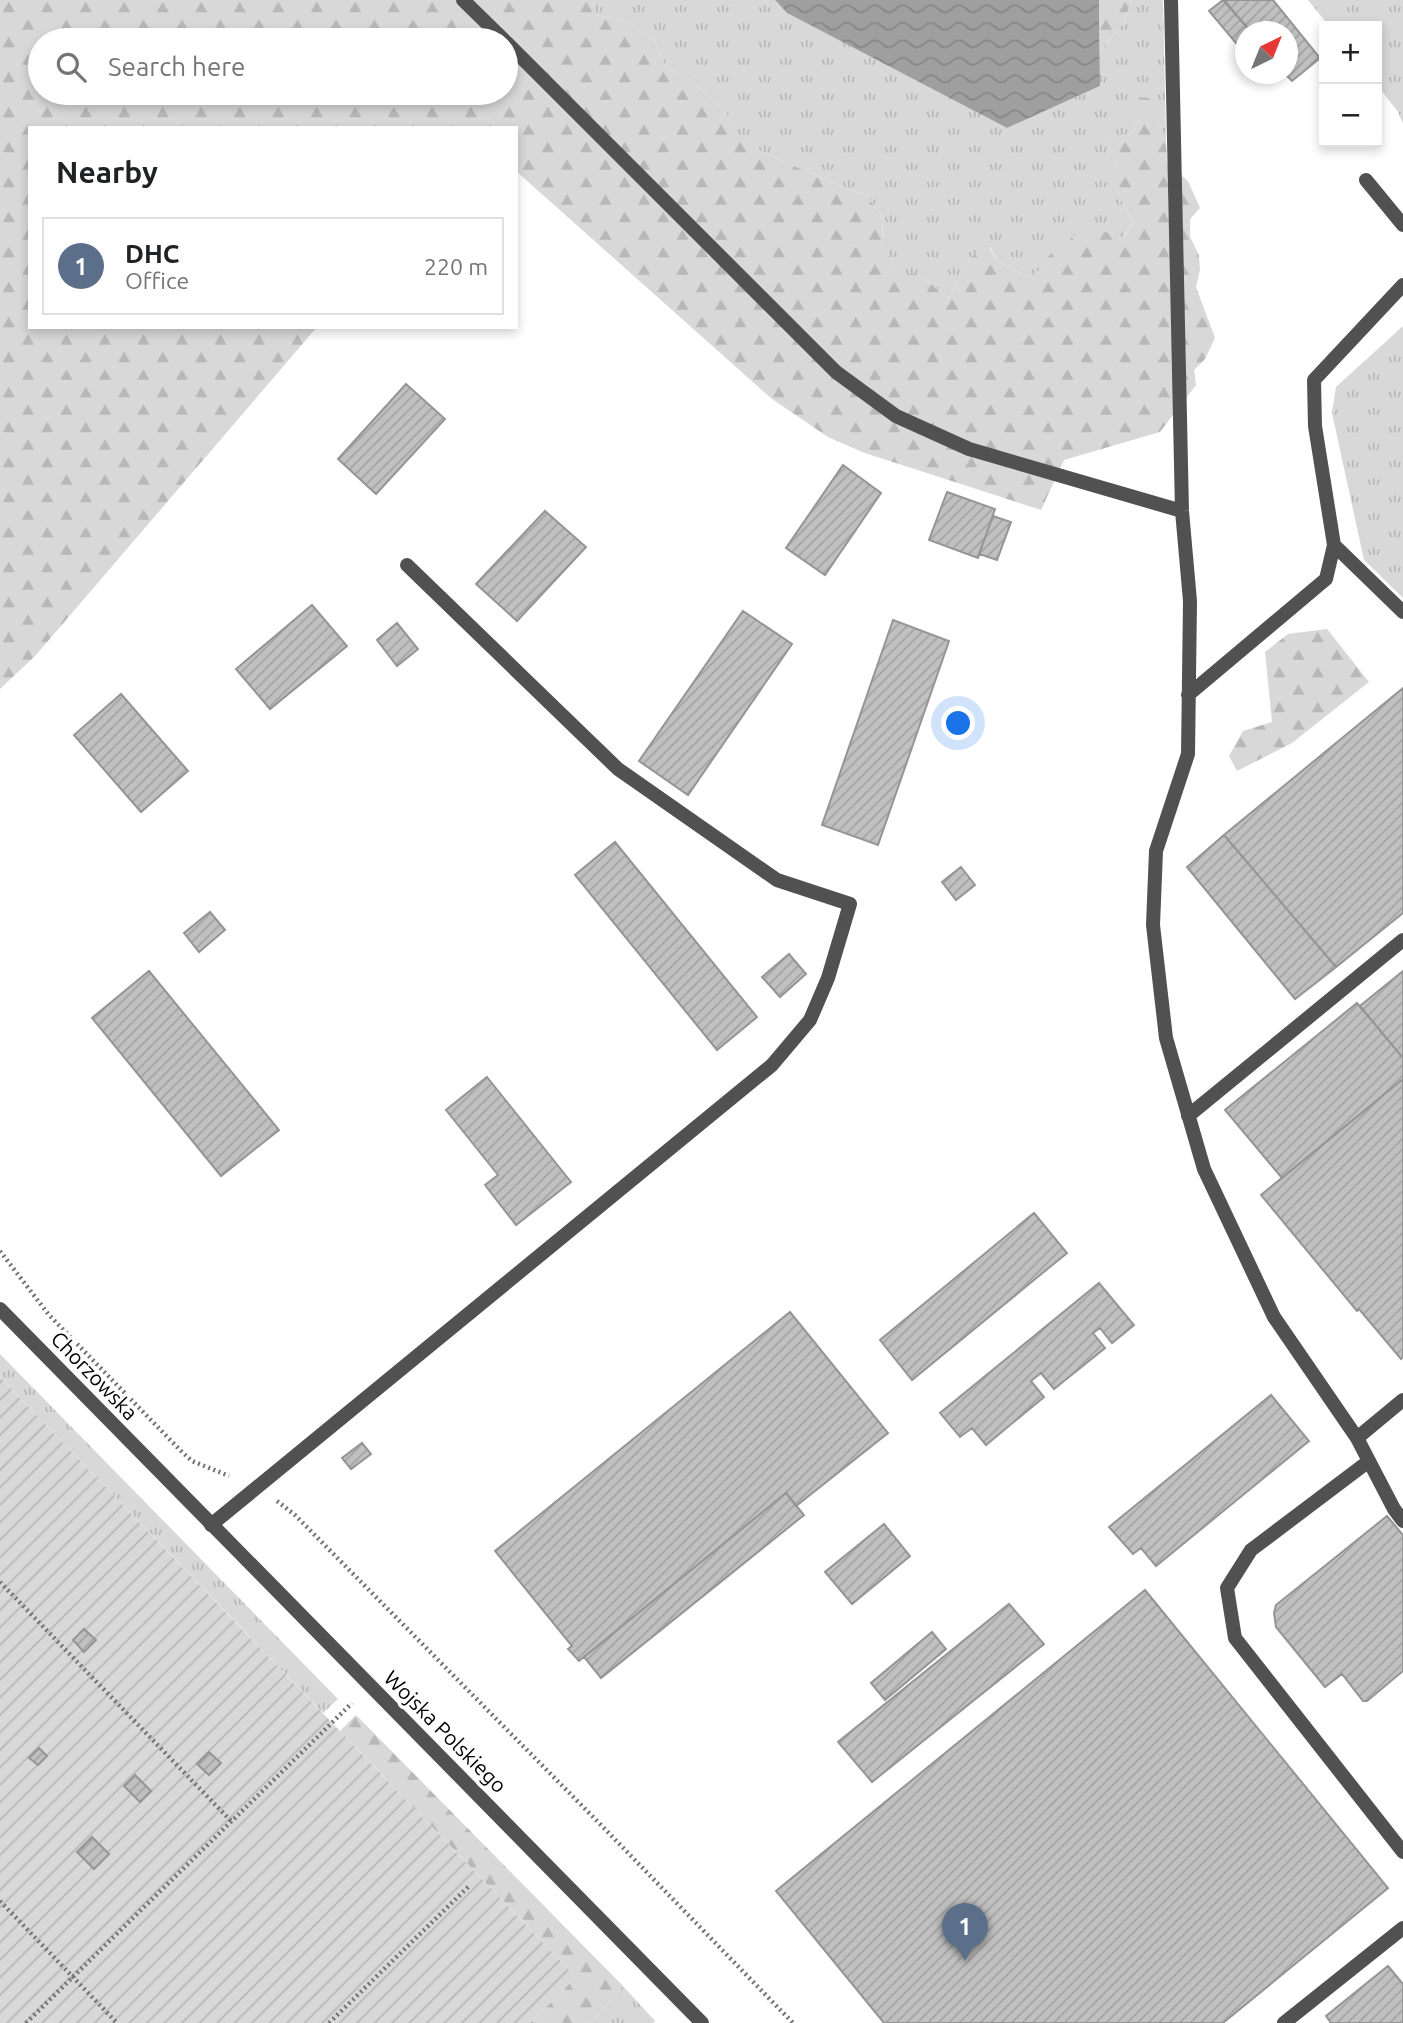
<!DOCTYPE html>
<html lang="en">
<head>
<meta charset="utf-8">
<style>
  body { margin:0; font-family:Ubuntu,sans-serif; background:#f6f6f6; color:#202124 }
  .controls { position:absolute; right:21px; top:21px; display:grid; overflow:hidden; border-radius:0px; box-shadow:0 4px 10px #0003 }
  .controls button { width:63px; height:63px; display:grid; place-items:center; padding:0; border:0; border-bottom:2px solid #e0e0e0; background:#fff; color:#202124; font:35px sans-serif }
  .compass { position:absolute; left:1235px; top:21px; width:63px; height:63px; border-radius:50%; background:#fff; box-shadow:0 4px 10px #0003; rotate:43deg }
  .you { position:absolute; left:959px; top:724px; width:24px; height:24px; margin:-18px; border:5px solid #fff; border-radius:50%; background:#1a73e8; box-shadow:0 0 0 10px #1a73e833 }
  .badge { display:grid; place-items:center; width:46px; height:46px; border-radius:50%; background:#d93025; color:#fff; font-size:23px; font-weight:700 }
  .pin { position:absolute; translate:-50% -58px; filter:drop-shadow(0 2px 4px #0008) }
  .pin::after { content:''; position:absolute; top:37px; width:24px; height:21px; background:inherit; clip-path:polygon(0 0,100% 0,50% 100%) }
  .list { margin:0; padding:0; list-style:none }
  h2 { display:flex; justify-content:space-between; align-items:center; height:91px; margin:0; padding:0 28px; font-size:30px }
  h2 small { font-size:23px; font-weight:400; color:#757577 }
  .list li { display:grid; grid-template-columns:46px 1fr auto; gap:21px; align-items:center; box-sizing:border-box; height:98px; margin:0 14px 14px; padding:0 14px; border:2px solid #e0e0e0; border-radius:0px }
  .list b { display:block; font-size:26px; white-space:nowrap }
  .list p { margin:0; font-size:23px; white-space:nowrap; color:#757577 }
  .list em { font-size:23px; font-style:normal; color:#757577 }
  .icon { flex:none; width:38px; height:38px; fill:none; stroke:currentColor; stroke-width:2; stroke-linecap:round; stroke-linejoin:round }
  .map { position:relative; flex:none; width:1403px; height:2023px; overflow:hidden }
  .search { position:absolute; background:#fff; box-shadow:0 4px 10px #0003; left:28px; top:28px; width:490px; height:77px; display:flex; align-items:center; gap:18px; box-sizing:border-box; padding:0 24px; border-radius:38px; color:#757577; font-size:26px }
  .panel { position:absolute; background:#fff; box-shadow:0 4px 10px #0003; left:28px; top:126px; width:490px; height:203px; border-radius:0px }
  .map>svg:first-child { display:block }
  .grass { fill:url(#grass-tufts) }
  .forest { fill:url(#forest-firs); fill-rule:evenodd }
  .garden { fill:url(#garden-furrows) }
  .water { fill:url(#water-waves) }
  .building { fill:url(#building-hatch); stroke:#959595; stroke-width:2 }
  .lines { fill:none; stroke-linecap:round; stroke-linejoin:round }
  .path { stroke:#737373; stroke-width:4.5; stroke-dasharray:2 3.5; stroke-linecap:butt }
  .service { stroke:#515151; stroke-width:14 }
  .tertiary { stroke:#515151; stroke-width:14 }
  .labels { text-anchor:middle; stroke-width:7; stroke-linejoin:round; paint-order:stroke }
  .street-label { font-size:21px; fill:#000; stroke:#fff }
</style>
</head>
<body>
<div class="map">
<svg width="1403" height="2023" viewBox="0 0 1403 2023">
  <defs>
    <pattern id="grass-tufts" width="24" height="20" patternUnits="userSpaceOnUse" patternTransform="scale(1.75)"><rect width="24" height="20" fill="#d8d8d8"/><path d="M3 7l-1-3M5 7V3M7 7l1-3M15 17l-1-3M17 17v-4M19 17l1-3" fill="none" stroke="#b8b8b8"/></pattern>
    <pattern id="forest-firs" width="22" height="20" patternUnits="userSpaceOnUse" patternTransform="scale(1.75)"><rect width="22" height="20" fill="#d8d8d8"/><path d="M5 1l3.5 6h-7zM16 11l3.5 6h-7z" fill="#b8b8b8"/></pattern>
    <pattern id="garden-furrows" width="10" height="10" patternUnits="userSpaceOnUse" patternTransform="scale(1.75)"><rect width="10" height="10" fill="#d8d8d8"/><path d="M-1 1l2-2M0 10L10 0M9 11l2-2" fill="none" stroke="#b8b8b8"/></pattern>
    <pattern id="water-waves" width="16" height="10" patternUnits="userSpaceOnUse" patternTransform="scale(1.75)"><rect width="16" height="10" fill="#9f9f9f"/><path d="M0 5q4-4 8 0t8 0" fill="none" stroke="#878787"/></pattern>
    <pattern id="building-hatch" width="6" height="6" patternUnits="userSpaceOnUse" patternTransform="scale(1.75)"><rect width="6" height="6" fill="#c0c0c0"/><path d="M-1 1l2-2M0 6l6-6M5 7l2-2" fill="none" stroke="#a3a3a3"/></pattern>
  </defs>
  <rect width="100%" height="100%" fill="#fff"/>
  <!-- grass -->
  <path class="grass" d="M593 0H775L787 13 1007 128 1100 86V51L1123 24 1132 0H1163L1166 139 1149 99 1140 97 1134 132 1110 140 1116 167V190L1133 222 1123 238 1106 232 1062 246 1047 257 1048 265 1028 277 998 262 990 247 972 256 949 298 916 273 899 276 882 244 883 218 867 196 844 188 762 152 740 138 726 113 692 81 665 67 655 41 629 22 596 15Z
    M1308 0H1403V124L1398 112 1377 85V26H1329Z
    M1403 326V598L1364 560 1332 413 1336 387Z
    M0 1354 338 1699 323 1713 0 1377Z
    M623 1986 655 2021 653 2023H591Z"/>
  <!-- forest -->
  <path class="forest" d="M0 0H593L596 15 629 22 655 41 665 67 692 81 726 113 741 138 762 152 844 188 867 196 883 218 882 244 899 275 916 273 949 298 972 256 989 247 998 262 1028 277 1047 265V257L1078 233 1106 232 1124 237 1133 222 1116 190V167L1109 140 1134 132 1139 97 1149 98 1166 139 1167 163 1188 181 1200 208 1190 219V237L1199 255 1200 270 1196 287 1215 338 1205 359 1194 370 1196 385 1160 432 1064 460 1041 510 862 452 828 437 772 399 516 171V128H30V327H317L36 655 0 689ZM40 40H506V93H40Z
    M1099 0H1132L1123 24 1100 51Z
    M1327 629 1369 682 1292 743 1237 771 1229 756 1243 731 1272 722 1265 652 1288 634Z
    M356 1715 623 1986 591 2023H530L576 1977 340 1731Z"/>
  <!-- garden -->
  <path class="garden" d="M0 1377 576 1977 530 2023H0Z"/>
  <!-- water -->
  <path class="water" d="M775 0H1099L1100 86 1007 128 787 13Z"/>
  <!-- building -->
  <path class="building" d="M1223 0 1251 32H1246V55L1209 11Z
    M1224 0H1273L1320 58 1292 81 1285 74H1288V32H1251Z
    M406 384 445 419 376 494 338 459Z
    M843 465 881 493 825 575 786 548Z
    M947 492 995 509 978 558 929 540Z
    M545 511 586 547 517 621 476 584Z
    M993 516 1011 522 997 560 979 554Z
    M312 605 347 646 270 709 236 669Z
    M743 611 792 644 688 795 639 761Z
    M893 620 949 641 878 845 822 825Z
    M397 623 418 649 397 666 377 640Z
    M1403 688V913L1336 967 1224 835Z
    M121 694 188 771 141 812 74 735Z
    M1224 835 1336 967 1295 999 1187 867Z
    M615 842 757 1017 717 1050 575 875Z
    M961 867 975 885 956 900 942 882Z
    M210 912 225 930 199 952 184 933Z
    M789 954 806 974 780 997 762 977Z
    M149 971 279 1130 221 1176 92 1018Z
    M1403 971V1058L1360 1006Z
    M1357 1003 1403 1058V1079L1282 1178 1225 1110Z
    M487 1077 571 1182 516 1225 485 1185 498 1175 446 1110Z
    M1403 1079V1357L1401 1359 1359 1309 1357 1311 1261 1195Z
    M1034 1213 1067 1253 912 1380 880 1340Z
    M1099 1283 1134 1325 1112 1343 1100 1328 1093 1333 1105 1348 1054 1389 1041 1373 1031 1381 1044 1397 986 1445 972 1428 960 1437 940 1413Z
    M790 1312 888 1433 796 1506 786 1493 579 1661 568 1649 572 1646 495 1551Z
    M1271 1395 1309 1441 1156 1566 1141 1548 1133 1554 1109 1527Z
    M362 1443 371 1454 351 1469 342 1458Z
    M786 1493 804 1515 601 1678 584 1657Z
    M1387 1516 1403 1535V1671L1367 1701H1363L1342 1674 1325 1687 1276 1627 1274 1613 1276 1605Z
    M884 1524 910 1556 852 1604 825 1572Z
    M1145 1590 1388 1888 1223 2023H884L776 1891Z
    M1009 1604 1044 1644 872 1782 838 1742Z
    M84 1629 96 1640 84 1652 73 1640Z
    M932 1632 946 1649 885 1700 871 1683Z
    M39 1748 47 1756 38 1765 29 1758Z
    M209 1752 221 1763 209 1775 197 1764Z
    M135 1775 151 1791 140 1802 124 1786Z
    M92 1837 109 1854 94 1869 77 1852Z
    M1388 1966 1403 1984V2023H1331L1326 2016Z"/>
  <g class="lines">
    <!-- path -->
    <path class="path" d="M0 1251 49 1315 182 1452 192 1461 229 1476
      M277 1501 295 1515 600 1824 793 2023
      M0 1582 231 1821
      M0 1901 117 2023
      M26 2023 352 1703
      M329 2023 469 1886"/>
    <!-- service -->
    <path class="service" d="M463 0 504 40
      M1171 0 1182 511 1190 601 1188 754 1156 851 1153 925 1166 1038 1204 1169 1274 1317 1357 1438 1394 1509 1403 1521
      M506 42 836 372 896 416 969 449 1182 511
      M1366 180 1403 225
      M1334 545 1403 612
      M1188 695 1326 579 1334 545 1315 426 1314 380 1403 285
      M1188 1116 1403 940
      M1357 1438 1403 1400
      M1369 1461 1251 1550 1227 1588 1235 1638 1403 1852
      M211 1525 772 1065 810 1020 828 978 850 904 777 880 618 769 407 565
      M1284 2023 1403 1928"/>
    <!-- tertiary -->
    <path class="tertiary" d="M0 1309 702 2023"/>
  </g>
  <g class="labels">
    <!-- street labels -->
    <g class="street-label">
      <text transform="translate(94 1376) rotate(46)" y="7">Chorzowska</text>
      <text transform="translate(445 1732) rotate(45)" y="7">Wojska Polskiego</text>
    </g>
  </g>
</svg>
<div class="controls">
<button>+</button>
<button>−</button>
</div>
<svg class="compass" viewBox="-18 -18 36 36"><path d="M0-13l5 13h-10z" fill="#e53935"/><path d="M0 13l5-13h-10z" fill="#757577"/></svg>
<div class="you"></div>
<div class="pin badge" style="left:965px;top:1961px;background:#5c6f8a">1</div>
<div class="search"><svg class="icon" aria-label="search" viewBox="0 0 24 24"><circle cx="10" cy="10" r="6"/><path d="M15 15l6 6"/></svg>Search here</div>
<section class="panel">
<h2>Nearby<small></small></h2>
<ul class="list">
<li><span class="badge" style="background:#5c6f8a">1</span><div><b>DHC</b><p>Office</p></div><em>220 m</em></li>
</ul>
</section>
</div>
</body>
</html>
